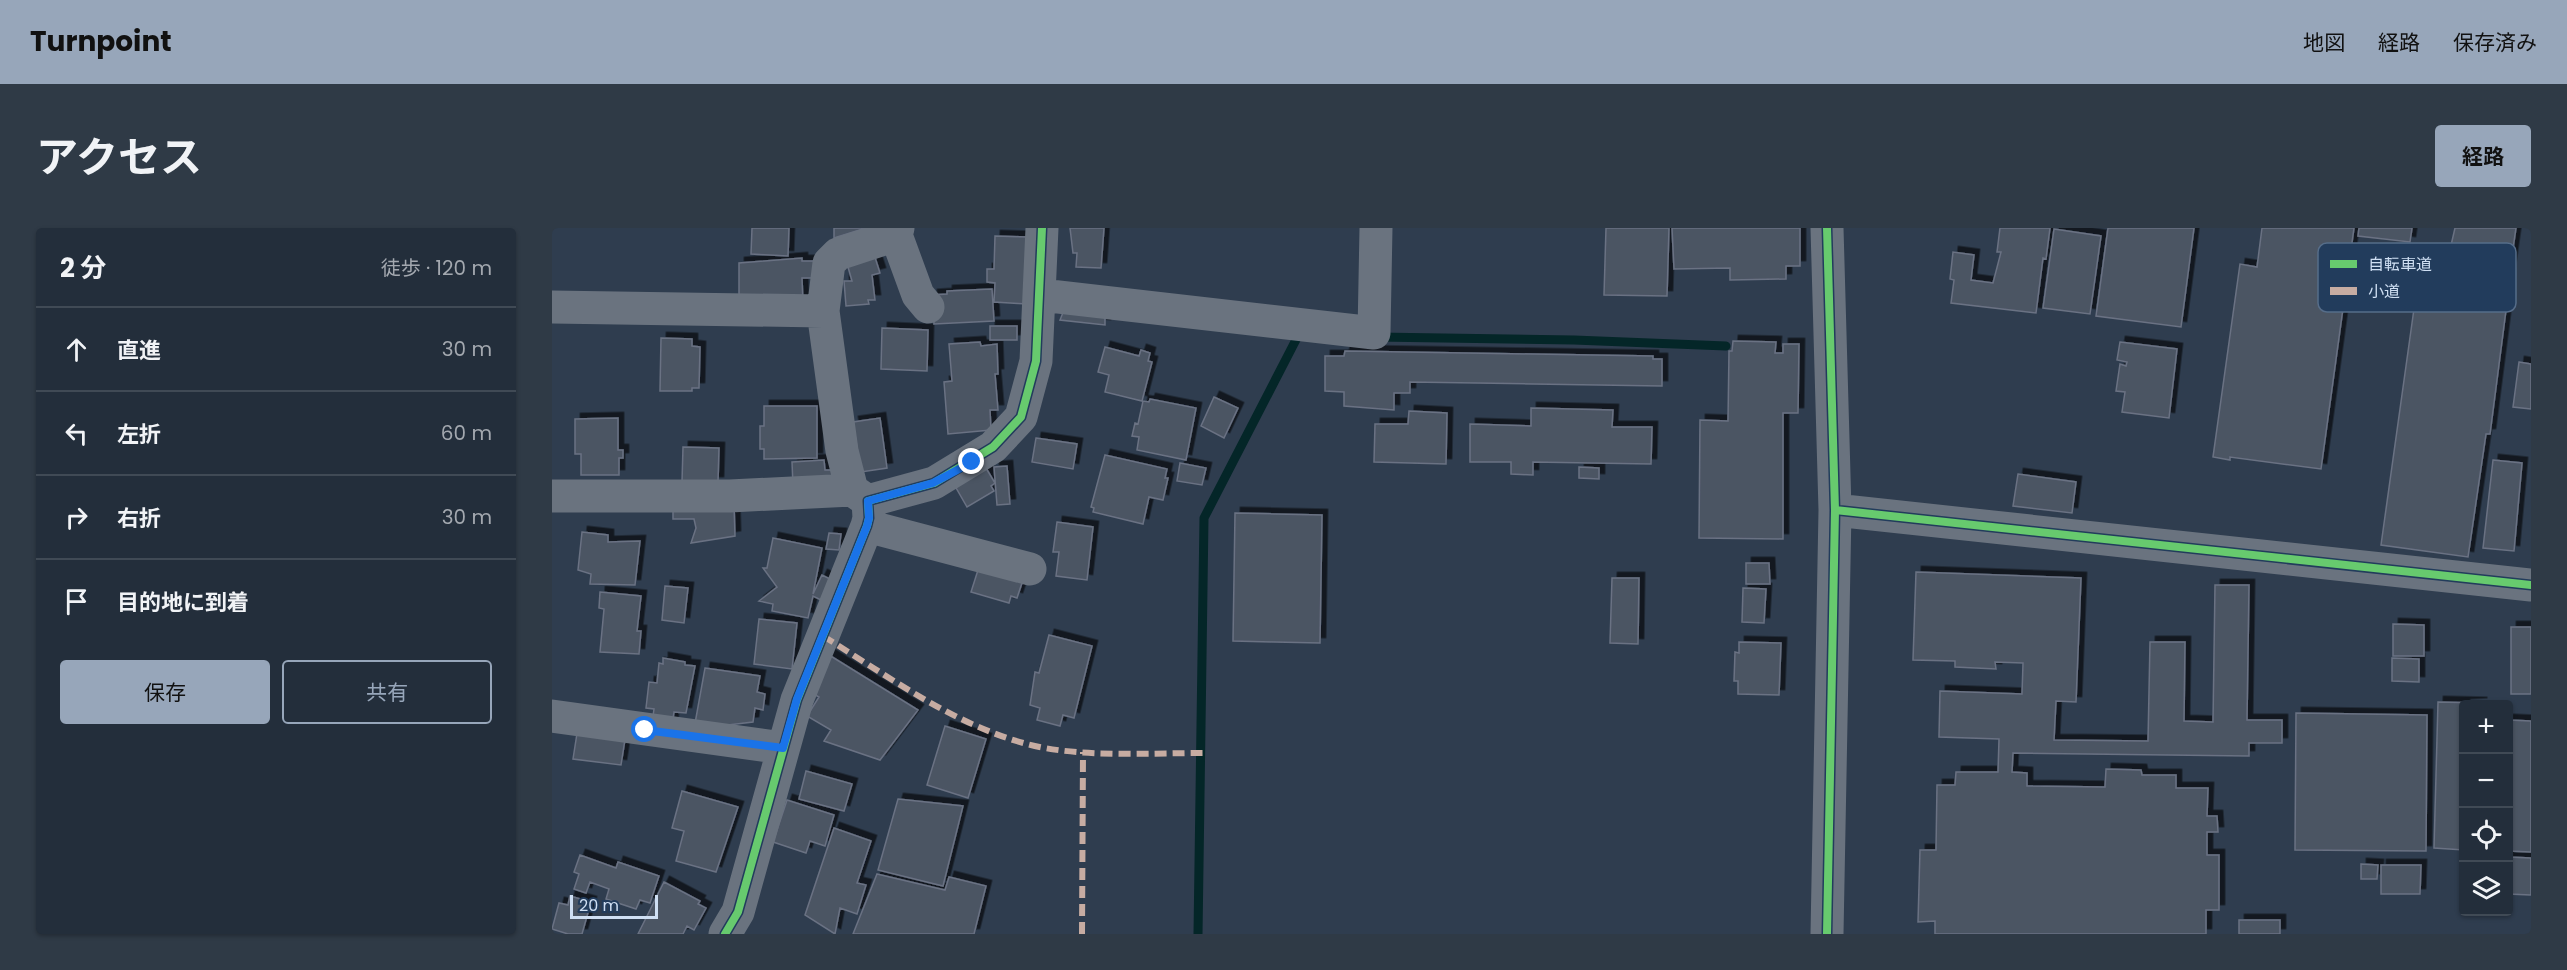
<!DOCTYPE html>
<html lang="ja">
<head>
<meta charset="utf-8">
<style>
  body { margin:0; font-family:Poppins,"Noto Sans JP",sans-serif; background:#2f3a46; color:#f1f3f6 }
  .controls { position:absolute; right:18px; bottom:18px; display:grid; overflow:hidden; border-radius:6px; box-shadow:0 2px 4px #0004 }
  .controls button { width:54px; height:54px; display:grid; place-items:center; padding:0; border:0; border-bottom:2px solid #404a55; background:#232e3b; color:#f1f3f6; font:30px sans-serif }
  .scale { position:absolute; left:18px; bottom:15px; width:88px; box-sizing:border-box; padding-left:6px; border:3px solid #cfdff3; border-top:0; font-size:16px; line-height:21px; white-space:nowrap; color:#cfdff3; -webkit-text-stroke:4px #223c5c; paint-order:stroke }
  .stop { position:absolute; width:18px; height:18px; margin:-14px; border:4px solid #1a73e8; border-radius:50%; background:#fff }
  .stop.end { background:#1a73e8; border-color:#fff; box-shadow:0 2px 6px #0008 }
  .list { margin:0; padding:0; list-style:none }
  h2 { display:flex; justify-content:space-between; align-items:center; height:78px; margin:0; padding:0 24px; font-size:26px }
  h2 small { font-size:20px; font-weight:400; color:#a3a8af }
  .list li { display:grid; grid-template-columns:39px 1fr auto; gap:18px; align-items:center; box-sizing:border-box; height:84px; padding:0 24px; border-top:2px solid #404a55 }
  .list b { display:block; font-size:22px; white-space:nowrap }
  .list em { font-size:20px; font-style:normal; color:#a3a8af }
  .actions { display:flex; gap:12px; padding:18px 24px }
  .actions a { flex:1; padding:14px 0; border:2px solid #97a6ba; border-radius:6px; text-align:center; font-size:21px; color:#97a6ba }
  .actions .main { background:#97a6ba; color:#111 }
  .icon { flex:none; width:33px; height:33px; fill:none; stroke:currentColor; stroke-width:2; stroke-linecap:round; stroke-linejoin:round }
  .map { position:relative; flex:none; width:1979px; height:706px; overflow:hidden; border-radius:6px }
  header { display:flex; align-items:center; gap:36px; box-sizing:border-box; height:84px; padding:0 30px; background:#97a6ba; color:#111 }
  header strong { font-size:28px }
  nav { display:flex; gap:33px; margin-inline-start:auto; font-size:21px }
  .intro { display:flex; align-items:center; justify-content:space-between; box-sizing:border-box; height:144px; padding:0 36px }
  h1 { margin:0; font-size:42px }
  .button { padding:15px 27px; border-radius:6px; background:#97a6ba; color:#111; font-size:21px; font-weight:700 }
  main { display:flex; gap:36px; padding:0 36px }
  aside { flex:1; background:#232e3b; border-radius:6px; box-shadow:0 2px 4px #0004 }
  .map>svg:first-child { display:block }
  .lines { fill:none; stroke-linecap:round; stroke-linejoin:round }
  .stream { stroke:#042628; stroke-width:9 }
  .building { fill:#4c5464; stroke:#6a7283; stroke-width:1.5; filter:url(#shadow) }
  .minor { stroke:#6a737f; stroke-width:33 }
  .quiet { stroke:#c7aca2; stroke-width:6; stroke-dasharray:12 6; stroke-linecap:butt }
  .cycleway-casing { stroke:#223c5c; stroke-width:11 }
  .cycleway { stroke:#67ca6e; stroke-width:8 }
  .route { stroke:#1a73e8; stroke-width:8 }
  .key { fill:#223c5c; stroke:#566d89; stroke-width:1.5 }
  .key-label { font-size:16px; fill:#cfdff3 }
</style>
</head>
<body>
<header>
<strong>Turnpoint</strong>
<nav><a>地図</a><a>経路</a><a>保存済み</a></nav>
</header>
<div class="intro"><h1>アクセス</h1><a class="button">経路</a></div>
<main>
<aside>
<h2>2 分<small>徒歩 · 120 m</small></h2>
<ul class="list">
<li><svg class="icon" aria-label="ahead" viewBox="0 0 24 24"><path d="M12 20V5M6 11l6-6 6 6"/></svg><div><b>直進</b></div><em>30 m</em></li>
<li><svg class="icon" aria-label="left" viewBox="0 0 24 24"><path d="M17 20v-9H6M10 6l-5 5 5 5"/></svg><div><b>左折</b></div><em>60 m</em></li>
<li><svg class="icon" aria-label="right" viewBox="0 0 24 24"><path d="M7 20v-9h11M14 6l5 5-5 5"/></svg><div><b>右折</b></div><em>30 m</em></li>
<li><svg class="icon" aria-label="arrive" viewBox="0 0 24 24"><path d="M6 21V4h12l-3 4 3 4H6"/></svg><div><b>目的地に到着</b></div></li>
</ul>
<div class="actions"><a class="main">保存</a><a>共有</a></div>
</aside>
<div class="map">
<svg width="1979" height="706" viewBox="0 0 1979 706">
  <defs>
    <filter id="shadow"><feDropShadow dx="5.5" dy="-5.5" stdDeviation="0" flood-color="#0009"/></filter>
  </defs>
  <rect width="100%" height="100%" fill="#2f3d4f"/>
  <g class="lines">
    <!-- stream -->
    <path class="stream" d="M825 109 1022 112 1174 118
      M646 706 652 290 748 104 752 105"/>
  </g>
  <!-- building -->
  <path class="building" d="M200 0H237L236 28 199 26Z
    M282 0H314L282 10Z
    M518 0H552L549 40 524 39 525 25H521Z
    M1054 0H1117L1115 68 1052 67Z
    M1120 0H1248V38H1234V51L1178 52V40L1122 41Z
    M1448 0H1498L1494 31 1491 30 1484 85 1399 75 1402 52 1398 51 1401 24 1422 27 1419 52 1441 55 1449 24H1445Z
    M1556 0H1642L1629 99 1544 88Z
    M1710 0H1802L1769 241 1678 229V232L1661 229 1688 36 1705 39Z
    M1807 0H1860L1858 14 1806 8Z
    M1903 0H1964L1956 55 1897 46 1899 39H1894Z
    M1502 1 1549 8 1538 86 1491 80Z
    M443 8 478 9 475 76 442 74 443 55 435 54V41H442Z
    M321 23 328 45 320 47 323 72H316L317 76 294 78 292 53H300L294 32Z
    M250 30V33H267L268 50H250L251 75 187 77V35Z
    M1867 45 1957 59 1938 206H1934L1916 329 1829 317Z
    M440 61 442 93 382 96 380 67 395 66V63Z
    M512 82 553 86V97L508 92Z
    M438 98H465V112H438Z
    M330 100 376 102 375 143 329 141Z
    M109 110 140 111V118L148 119 147 160H140V163H108Z
    M1181 113 1224 114 1223 125H1231V116H1247L1246 185H1231V311L1147 310 1148 192 1176 193 1177 123H1180Z
    M428 114 429 118 445 116 446 146H443L446 182H438L439 202 396 206 392 154 400 153 397 116Z
    M1568 114 1625 121 1617 190 1570 184 1573 164 1564 163 1568 136 1574 138 1575 134 1565 132Z
    M553 119 587 128 589 122 598 125 596 133 600 134 590 173 553 164 557 147 546 144Z
    M793 123 1101 128V131H1110V158L858 154V165H842V182L792 178V164L773 163V128H792Z
    M1967 134 1979 136V181L1961 179Z
    M662 169 686 180 672 210 649 198Z
    M598 171 644 180 634 232 585 222 587 209 580 208 583 195 586 196 591 173 597 174Z
    M212 178H265V230L212 231V221H208V198H212Z
    M979 180 1061 182 1060 199H1100L1099 236 981 234V247L959 246V234H918V196L979 198Z
    M857 183 895 185 894 236 822 234 823 196H856Z
    M66 190V222H71V230H67V247H29V226H23V191Z
    M328 190 335 240 309 244 301 194Z
    M484 210 525 216 521 241 480 234Z
    M131 219 167 220 166 254H130Z
    M553 227 615 241 613 250H616L611 272 597 269 591 296 541 284 542 280 539 279Z
    M272 232 273 242H283L284 256 241 258 240 234Z
    M1941 232 1970 235 1962 323 1931 320Z
    M628 235 654 240 650 257 625 253Z
    M455 238 458 276 445 277 442 239Z
    M1027 239 1047 240V251L1027 250Z
    M434 240 443 255 439 258 442 263 415 279 403 258Z
    M1466 246 1524 254 1520 285 1461 278Z
    M182 276 183 308 139 315 144 300 142 291H121V277Z
    M683 285 770 287 768 415 681 413Z
    M505 294 541 299 535 352 504 348 507 324H501Z
    M30 304 56 307V314L88 313 83 357 38 356 39 346 26 342Z
    M277 305 289 306 287 322 274 321Z
    M221 310 270 320 261 366 270 347 280 352 271 373 261 368 256 390 220 383 221 376 207 373 225 359 211 340H215Z
    M1194 335H1217L1218 356H1194Z
    M427 339 471 352 465 370 459 368 457 375 419 364Z
    M1364 344 1529 350 1524 474 1504 473 1502 512 1596 513 1598 414H1633L1632 493 1661 494 1663 357H1697L1695 492H1730V515H1697V528L1461 525 1460 544 1475 545V558L1553 559 1554 541 1589 542 1590 547H1624V560H1656L1655 588H1665L1666 604H1655V627H1667V682H1654V706H1383V693L1366 694 1368 622H1384L1385 557H1403L1404 544H1446L1447 511 1387 509 1388 463 1470 466 1471 435 1443 434 1444 441 1403 439V433L1361 432Z
    M1060 350H1087L1086 416 1058 415Z
    M113 358 136 360 132 395 110 392Z
    M1191 360 1214 361 1212 395 1190 394Z
    M48 364 89 368 85 403H89L87 426 48 424 52 381 47 380Z
    M207 391 245 395 240 441 202 436Z
    M1841 396 1872 397V428H1841Z
    M1959 399H1979V466H1959Z
    M497 407 540 418 522 490 511 487 508 498 485 492 488 480 478 477 483 444 487 445Z
    M1187 414 1229 415 1227 467 1186 466V453H1182L1183 424 1187 425Z
    M277 427 366 482 328 532 272 513 279 502 255 488 267 469 260 465Z
    M111 430 133 434V437L143 438 134 485 122 484 120 498 100 495 102 481 94 480 97 454 105 455 107 435 111 436Z
    M1840 430 1867 431V454L1840 453Z
    M153 440 208 448 205 464 213 466 211 482 203 480 201 494 142 501Z
    M1886 474 1930 475 1912 476V622L1882 620Z
    M1744 485 1875 487 1874 623 1743 622Z
    M1956 492 1979 493V624L1956 623Z
    M393 498 434 511 416 570 375 557Z
    M26 499 74 505 69 537 21 531Z
    M254 543 300 556 292 583 247 571Z
    M130 563 186 579 164 644 124 633 132 603 120 600Z
    M346 571 411 578 391 658 326 642Z
    M235 572 282 587 273 618 258 613 254 625 221 614Z
    M282 600 319 613 305 655 314 657 305 686 288 680 283 706 253 687Z
    M28 627 64 640 66 634 107 648 98 675 88 672 84 681 54 671 57 661 38 654 34 665 22 661 27 646 22 644Z
    M1956 629 1979 630V667L1956 666Z
    M1809 636 1826 637 1825 651H1809Z
    M1829 637H1869L1868 666H1829Z
    M325 646 393 662 397 649 434 658 422 706H301Z
    M112 654 148 673 146 676 154 680 142 702 135 698 131 706H86Z
    M18 668 39 674 30 706H16L0 701 7 675 16 677Z
    M1687 692H1728V706H1687Z"/>
  <g class="lines">
    <!-- minor -->
    <path class="minor" d="M1275 0 1283 282 1275 706
      M344 7 366 67 376 79
      M489 67 822 105 824 0
      M0 79 271 83 277 35 286 26 344 7 346 0
      M271 83 290 223 300 262 316 273
      M0 268H178L300 262
      M1283 282 1979 357
      M315 298 478 341
      M0 488 231 520
      M173 706 186 684 245 472 315 298 317 290 316 273 382 255 441 219 469 189 484 133 490 0"/>
    <!-- quiet -->
    <path class="quiet" d="M271 408C336 448 400 496 475 516 526 530 598 525 652 525
      M530 706 531 524"/>
    <!-- cycleway casing -->
    <g class="cycleway-casing">
      <path id="cycleway" d="M1275 0 1283 282 1275 706
        M1283 282 1979 357
        M173 706 186 684 245 472 315 298 317 290 316 273 382 255 441 219 469 189 484 133 490 0"/>
    </g>
    <!-- cycleway -->
    <use href="#cycleway" class="cycleway"/>
  </g>
  <g class="lines">
    <!-- route -->
    <path class="route" d="M93 502 231 520 245 471 315 298 317 290 316 273 381 255 420 234"/>
  </g>
  <!-- legend -->
  <rect x="1766" y="15" width="198" height="69" rx="9" class="key"/>
  <rect x="1778" y="32" width="27" height="8" fill="#67ca6e"/>
  <rect x="1778" y="59" width="27" height="8" fill="#c7aca2"/>
  <g class="key-label">
    <text x="1816" y="42">自転車道</text>
    <text x="1816" y="69">小道</text>
  </g>
</svg>
<div class="controls">
<button>+</button>
<button>−</button>
<button><svg class="icon" aria-label="locate" viewBox="0 0 24 24"><circle cx="12" cy="12" r="6"/><path d="M12 2v4M12 18v4M2 12h4M18 12h4"/></svg></button>
<button><svg class="icon" aria-label="layers" viewBox="0 0 24 24"><path d="M12 4l9 5-9 5-9-5zM3 14l9 5 9-5"/></svg></button>
</div>
<div class="scale">20 m</div>
<div class="stop" style="left:93px;top:502px"></div>
<div class="stop end" style="left:420px;top:234px"></div>
</div>
</main>
</body>
</html>
